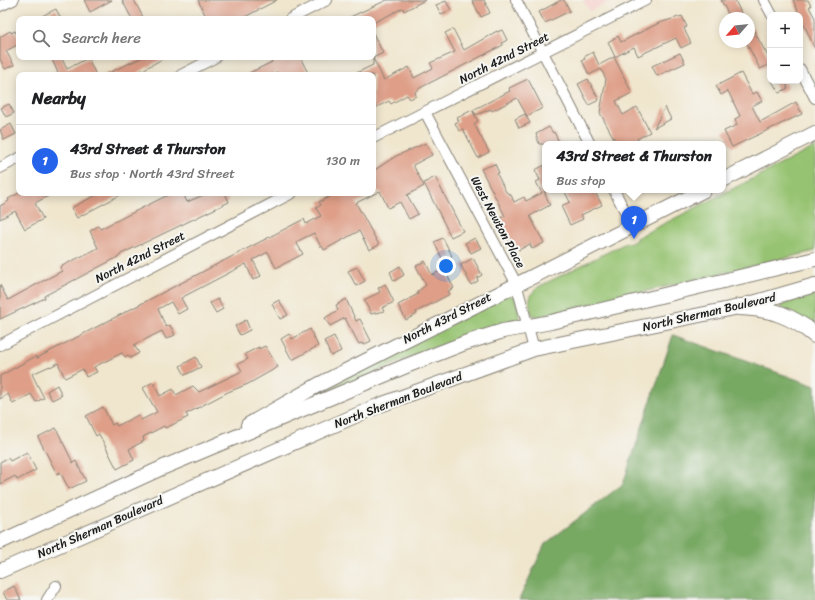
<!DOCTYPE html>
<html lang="en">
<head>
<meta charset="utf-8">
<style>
  body { margin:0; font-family:Sriracha,sans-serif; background:#f6f6f6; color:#202124 }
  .controls { position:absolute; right:12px; top:12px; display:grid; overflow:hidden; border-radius:8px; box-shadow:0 2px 10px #0003 }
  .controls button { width:36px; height:36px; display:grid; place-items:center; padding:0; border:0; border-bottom:1px solid #e0e0e0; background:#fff; color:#202124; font:20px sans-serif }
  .compass { position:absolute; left:719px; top:12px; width:36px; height:36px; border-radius:50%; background:#fff; box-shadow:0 2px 10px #0003; rotate:242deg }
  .you { position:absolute; left:446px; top:266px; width:14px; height:14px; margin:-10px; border:3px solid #fff; border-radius:50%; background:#1a73e8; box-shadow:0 0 0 6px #1a73e833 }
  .badge { display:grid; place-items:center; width:26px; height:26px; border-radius:50%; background:#2563eb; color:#fff; font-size:13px; font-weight:700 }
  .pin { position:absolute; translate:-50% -33px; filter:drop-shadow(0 1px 2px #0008) }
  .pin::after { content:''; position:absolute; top:21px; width:14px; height:12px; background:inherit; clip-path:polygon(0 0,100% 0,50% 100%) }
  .popup { position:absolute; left:542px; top:141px; width:184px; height:52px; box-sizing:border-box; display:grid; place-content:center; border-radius:8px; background:#fff; filter:drop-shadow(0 1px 3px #0005); font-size:13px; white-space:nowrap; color:#757577 }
  .popup b { font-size:15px; color:#202124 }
  .popup::after { content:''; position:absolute; left:50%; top:100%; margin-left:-8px; border:8px solid transparent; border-top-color:#fff }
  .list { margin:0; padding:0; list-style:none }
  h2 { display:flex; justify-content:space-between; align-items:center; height:52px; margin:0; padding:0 16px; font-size:17px }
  h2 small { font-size:13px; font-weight:400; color:#757577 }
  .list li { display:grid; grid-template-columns:26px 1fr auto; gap:12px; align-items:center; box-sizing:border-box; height:72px; padding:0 16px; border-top:1px solid #e0e0e0 }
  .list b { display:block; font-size:15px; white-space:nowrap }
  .list p { margin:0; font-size:13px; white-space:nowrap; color:#757577 }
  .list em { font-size:13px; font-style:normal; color:#757577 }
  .icon { flex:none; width:22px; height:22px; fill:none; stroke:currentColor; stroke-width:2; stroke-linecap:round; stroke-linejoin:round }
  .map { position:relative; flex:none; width:815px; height:600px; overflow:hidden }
  .search { position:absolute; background:#fff; box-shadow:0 2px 10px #0003; left:16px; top:16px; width:360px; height:44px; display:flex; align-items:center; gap:10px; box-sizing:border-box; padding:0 14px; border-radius:8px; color:#757577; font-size:15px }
  .panel { position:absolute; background:#fff; box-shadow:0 2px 10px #0003; left:16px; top:72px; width:360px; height:124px; border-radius:8px }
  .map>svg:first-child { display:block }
  .built { fill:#f7d0cc }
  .green { fill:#96c371; stroke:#597046 }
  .forest { fill:#78a963; stroke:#4a6240 }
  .building { fill:#de9e87 }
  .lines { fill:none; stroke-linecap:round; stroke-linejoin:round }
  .street-casing { stroke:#868175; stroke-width:12 }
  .secondary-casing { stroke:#868175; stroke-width:16 }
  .primary-casing { stroke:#868175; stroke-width:18 }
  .street { stroke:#fff; stroke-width:10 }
  .secondary { stroke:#fff; stroke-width:14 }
  .primary { stroke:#fff; stroke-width:16 }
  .labels { text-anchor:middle; stroke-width:4; stroke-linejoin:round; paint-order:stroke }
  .street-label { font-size:12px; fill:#1c1c1c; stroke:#f6f6f2 }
</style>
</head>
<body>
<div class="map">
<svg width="815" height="600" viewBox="0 0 815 600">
  <rect width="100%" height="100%" fill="#f6f6f2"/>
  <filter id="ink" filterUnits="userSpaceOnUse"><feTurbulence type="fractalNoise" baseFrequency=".025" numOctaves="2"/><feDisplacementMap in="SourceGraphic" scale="8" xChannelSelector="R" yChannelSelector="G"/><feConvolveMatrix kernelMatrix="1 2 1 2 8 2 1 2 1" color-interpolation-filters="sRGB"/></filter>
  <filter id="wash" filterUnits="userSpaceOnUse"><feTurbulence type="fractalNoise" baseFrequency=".012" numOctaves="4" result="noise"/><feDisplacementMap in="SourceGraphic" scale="16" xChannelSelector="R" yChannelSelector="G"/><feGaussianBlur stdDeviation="0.9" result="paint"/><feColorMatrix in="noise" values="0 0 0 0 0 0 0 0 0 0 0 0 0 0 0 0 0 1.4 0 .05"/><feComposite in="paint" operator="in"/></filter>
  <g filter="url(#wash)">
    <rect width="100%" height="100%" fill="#f0e6ce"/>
    <!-- built -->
    <path class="built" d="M583 0H612L590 11Z"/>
    <!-- green -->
    <path class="green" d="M815 147V251L538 317 532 315C528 304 528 295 538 287L628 242 629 244 636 240V238Z
      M815 293V330L779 306Z
      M508 295 515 297 519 314 518 321 428 350 311 399 310 396Z"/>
    <!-- forest -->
    <path class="forest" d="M673 335 815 386V600H519L545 544 623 484Z"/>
    <g id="blocks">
      <!-- building -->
      <path class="building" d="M84 0H112L90 12Z
        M122 0H134L144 19H132Z
        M198 0H277L241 19H207Z
        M387 0H425L404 11 403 8 373 23V19H346Z
        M472 0H484L490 13 481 17Z
        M561 0H564L570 11 545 23 539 12Z
        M721 0H735L741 13 730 18Z
        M793 0H808L811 6 809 7 815 18V49Z
        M446 1 451 10 441 14 436 5Z
        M56 9 61 19H36Z
        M682 16 687 27 684 28 686 33 691 43 681 48 676 38 638 56 634 47 615 57 608 42 618 36 621 42 659 23Z
        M749 22 770 60V64L760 69 746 42H749Z
        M453 29 464 50 497 31V32L502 30 507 40 502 43 503 45 420 88 415 92 416 96 410 99 407 95 391 104 389 101 373 109V75H352L373 65V33L383 53 373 58 384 80 409 67 414 78 433 68 430 63 455 52 445 33Z
        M10 31 11 33 15 31 19 38V44L6 51 14 65 5 69 0 59V37Z
        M593 52 599 65 614 57 632 93 616 101 623 115 637 107 650 132 637 139 640 144H617L600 113 606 79 601 69 589 75 582 60 585 59 584 57Z
        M680 53 685 63 657 76 652 66Z
        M51 57H61L67 69 88 58 96 75H54L58 73Z
        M143 57H166L137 73 138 75H104Z
        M275 57H300L309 75H278L277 72 270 75H245L272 62 271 59Z
        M741 73 752 94 757 92 762 101 752 106 760 122 796 102 802 114 732 147 724 131 737 125 735 119 740 116 728 91 721 95 716 86Z
        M528 79 543 108 527 116 517 98 492 111 491 109 476 115 473 110 510 91 509 88Z
        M588 79 599 100 589 105 578 84Z
        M772 81H785L788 88 779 93Z
        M9 104 14 113 6 117 1 108Z
        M665 107 671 119 654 128Z
        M472 110 478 121 474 124 489 152 478 158 463 129 459 131 455 123 459 121 457 118Z
        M525 114 530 123 519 128 515 119Z
        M11 124 16 134 4 140 0 130Z
        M549 127 553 133 554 132 560 144H539L536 134Z
        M426 143 432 155 413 165 424 186 407 195 418 214 409 219 400 202 388 208 380 191 356 203 379 245 369 250 359 231 324 250 322 246 321 247 314 233 296 242 303 254 276 268 268 252 253 260 261 276 253 280 246 264 181 298 187 309 178 314 171 302 158 309 166 327 170 325 175 335 166 339 162 331 134 345 139 353 130 358 128 355 125 357 122 353 94 367 97 372 86 377 83 369 65 378 58 363 50 367V366L32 374 44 398 36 402 31 394 13 404 8 394 0 399V376L36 356 37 358 304 219 306 224 321 216 316 208 321 205 319 202 337 193H373V171L396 156Z
        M495 164 499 173 497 174 506 192 511 195 514 202 524 197 526 201 542 193 536 182 540 180 535 170 545 165V194L550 205 530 216 544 243 532 249 530 244 519 250 517 247 513 249 498 219 505 216 481 169Z
        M435 177 463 231 451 237 424 183Z
        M564 190H594L602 205 581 215 583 219 570 225 561 206 570 202Z
        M19 193H54L35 203 43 219 25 229 15 211 0 219V206L9 201 8 199Z
        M100 193H124L77 218 71 208Z
        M172 193H183L187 202 208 193H225L229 202 121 254 120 256 44 296 45 298 0 319V285L8 300 41 282 62 271 60 267 98 248 90 231 98 226 100 229Z
        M443 238 452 256 443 260 434 242Z
        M475 238 481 248 471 253 465 243Z
        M473 258 482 275 477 278 478 281 471 285 461 265Z
        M425 261 432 275 444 269 454 288 448 291 450 294 416 312 417 314 406 320 398 305 418 294 417 292 426 285 416 266Z
        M400 266 404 275 394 281 390 272Z
        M357 267 365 281 356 286 348 271Z
        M385 284 394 302 382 308 384 311 371 314 364 300 380 292 378 288Z
        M218 299 223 309 216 313 210 303Z
        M346 299 356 321 360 319 371 341 363 345 362 343 359 344 345 318 330 326 325 318 338 310 336 305Z
        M279 300 288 315 280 319 272 304Z
        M246 320 250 330 240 335 235 326Z
        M310 329 318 346 292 360 281 339 289 334 292 339Z
        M334 336 341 351 331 356 324 341Z
        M265 346 278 367 248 384 228 392 186 414 188 417 172 425 165 428 164 426 143 437 144 441 129 449 134 460 117 469 99 434 96 436 86 416 103 407 112 425 115 423 117 426 138 415 141 420 157 412 143 388 153 382 160 396 173 389 176 395 193 386 199 392 242 371 238 364 248 359 245 354 259 347V349Z
        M196 357 201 367 185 375 180 366Z
        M57 385 62 395 52 400 47 391Z
        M56 428 73 463 76 461 86 481 69 489 60 472 57 474 38 437Z
        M27 452 36 470 17 480 15 476 0 484V462L8 458 10 461Z
        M14 586 21 600H7L3 592Z"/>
    </g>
  </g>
  <g filter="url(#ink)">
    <use href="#blocks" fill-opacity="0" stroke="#868175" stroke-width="1"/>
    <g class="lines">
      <!-- street casing -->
      <g class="street-casing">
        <path id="street" d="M516 0 590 144
          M764 0 772 15
          M0 6 13 0
          M290 19 327 0
          M800 69 815 98
          M181 75 216 57
          M425 112 516 283 534 349
          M373 138 646 0
          M0 168 19 158
          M614 190 633 227
          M0 345 292 193
          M47 600 56 586"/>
      </g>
      <!-- secondary casing -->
      <g class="secondary-casing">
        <path id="secondary" d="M723 180 815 133
          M248 425 318 385 704 190
          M0 542 164 467 406 366 465 343 503 331 551 322 815 259
          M0 571 380 405 534 349 739 307 815 285"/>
      </g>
      <!-- primary casing -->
      <g class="primary-casing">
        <path id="primary" d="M739 307C770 308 791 315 815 335"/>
      </g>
      <!-- street -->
      <use href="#street" class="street"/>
      <!-- secondary -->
      <use href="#secondary" class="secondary"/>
      <!-- primary -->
      <use href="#primary" class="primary"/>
    </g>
  </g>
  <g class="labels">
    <!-- street labels -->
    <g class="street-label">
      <text transform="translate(504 58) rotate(-27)" y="4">North 42nd Street</text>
      <text transform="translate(498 222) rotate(62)" y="4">West Newton Place</text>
      <text transform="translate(140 257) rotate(-27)" y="4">North 42nd Street</text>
      <text transform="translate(709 312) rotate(-13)" y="4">North Sherman Boulevard</text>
      <text transform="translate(447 318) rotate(-27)" y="4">North 43rd Street</text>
      <text transform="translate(398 400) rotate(-21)" y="4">North Sherman Boulevard</text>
      <text transform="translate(100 527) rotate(-24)" y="4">North Sherman Boulevard</text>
    </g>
  </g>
</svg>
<div class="controls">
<button>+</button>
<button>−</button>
</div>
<svg class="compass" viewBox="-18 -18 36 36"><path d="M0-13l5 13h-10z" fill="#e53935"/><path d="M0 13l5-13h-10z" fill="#757577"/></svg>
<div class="you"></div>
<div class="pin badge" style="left:634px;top:239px">1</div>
<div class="popup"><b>43rd Street &amp; Thurston</b>Bus stop</div>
<div class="search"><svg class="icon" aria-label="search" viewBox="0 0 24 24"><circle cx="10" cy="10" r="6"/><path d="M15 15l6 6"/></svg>Search here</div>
<section class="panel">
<h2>Nearby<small></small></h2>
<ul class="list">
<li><span class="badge">1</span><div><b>43rd Street &amp; Thurston</b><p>Bus stop · North 43rd Street</p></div><em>130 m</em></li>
</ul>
</section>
</div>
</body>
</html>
